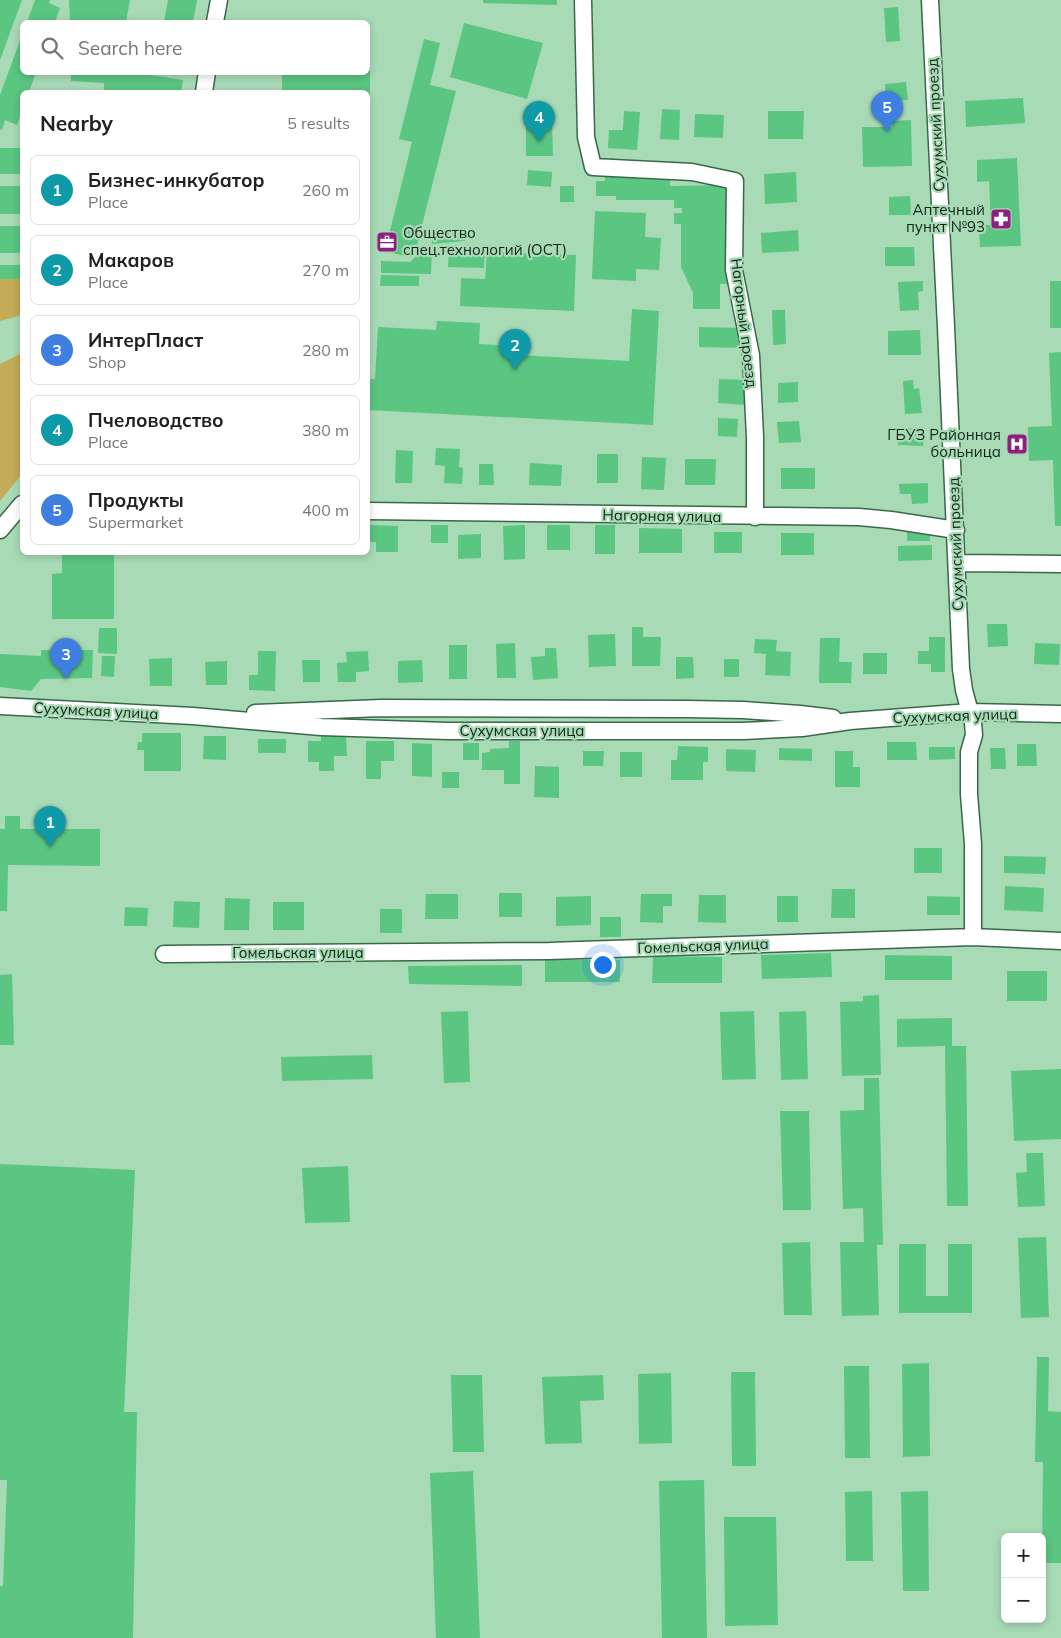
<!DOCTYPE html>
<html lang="en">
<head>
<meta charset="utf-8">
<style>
  body { margin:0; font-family:Mulish,sans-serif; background:#f2f2f2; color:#202124 }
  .controls { position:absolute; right:15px; bottom:15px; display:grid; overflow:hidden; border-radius:8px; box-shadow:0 2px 8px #0003 }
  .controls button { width:45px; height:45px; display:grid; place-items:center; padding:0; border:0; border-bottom:1px solid #e0e0e0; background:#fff; color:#202124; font:25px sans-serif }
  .you { position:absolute; left:602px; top:964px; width:18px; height:18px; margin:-12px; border:4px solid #fff; border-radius:50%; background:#1a73e8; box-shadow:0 0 0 8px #1a73e833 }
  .badge { display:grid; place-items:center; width:32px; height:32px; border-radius:50%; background:#8e1e80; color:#fff; font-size:16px; font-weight:700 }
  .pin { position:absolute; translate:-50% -41px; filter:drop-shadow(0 1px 2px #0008) }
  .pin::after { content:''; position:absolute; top:26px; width:18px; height:15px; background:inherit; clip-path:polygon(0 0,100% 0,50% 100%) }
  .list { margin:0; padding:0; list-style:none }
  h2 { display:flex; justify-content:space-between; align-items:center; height:65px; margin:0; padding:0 20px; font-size:21px }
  h2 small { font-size:16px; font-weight:400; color:#757577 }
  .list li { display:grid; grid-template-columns:32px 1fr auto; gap:15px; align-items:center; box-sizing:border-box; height:70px; margin:0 10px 10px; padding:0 10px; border:1px solid #e0e0e0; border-radius:8px }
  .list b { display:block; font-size:19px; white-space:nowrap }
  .list p { margin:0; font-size:16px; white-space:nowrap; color:#757577 }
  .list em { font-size:16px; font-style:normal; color:#757577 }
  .icon { flex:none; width:28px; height:28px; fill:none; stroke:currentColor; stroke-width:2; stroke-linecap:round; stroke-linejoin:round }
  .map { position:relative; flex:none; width:1061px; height:1638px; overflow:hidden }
  .search { position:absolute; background:#fff; box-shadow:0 2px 8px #0003; left:20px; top:20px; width:350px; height:55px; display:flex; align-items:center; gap:12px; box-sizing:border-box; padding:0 18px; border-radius:8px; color:#757577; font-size:19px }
  .panel { position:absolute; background:#fff; box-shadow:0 2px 8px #0003; left:20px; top:90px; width:350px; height:465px; border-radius:8px }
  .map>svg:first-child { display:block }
  .green { fill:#c3ab58 }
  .building { fill:#5bc582 }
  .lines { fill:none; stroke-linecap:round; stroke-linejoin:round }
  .minor-casing { stroke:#396849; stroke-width:19 }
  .minor { stroke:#fff; stroke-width:16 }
  .labels { text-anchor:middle; stroke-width:4.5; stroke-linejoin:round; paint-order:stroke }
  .street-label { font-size:15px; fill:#122518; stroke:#a8dab6 }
  .poi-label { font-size:15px; fill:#122518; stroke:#a8dab6; text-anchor:end }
</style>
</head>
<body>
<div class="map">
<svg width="1061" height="1638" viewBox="0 0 1061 1638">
  <rect width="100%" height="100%" fill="#a8dab6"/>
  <!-- green -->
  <path class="green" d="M0 279H22V315L0 321Z
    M22 353V474L0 501V364Z"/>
  <!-- building -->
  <path class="building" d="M0 0H22L0 60Z
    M35 0H50L49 3 60 8 55 22H27Z
    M69 0H130L126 22H70Z
    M168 0H197L193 22H164Z
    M483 0H557V5L483 3Z
    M898 7 900 41 886 42 884 8Z
    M464 23 543 43 527 99 450 77Z
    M22 35V72H36L29 92H22V110L17 125 5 120 2 130 0 129V95Z
    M424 39 440 43 430 85 456 91 417 245 408 257 385 251 412 142 399 139Z
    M368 48H370V216H368V92H282V72H368Z
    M71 72H131L183 80 181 92H104V83L71 81Z
    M906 82 908 100 886 101 885 84Z
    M1023 98 1025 123 966 127 965 101Z
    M662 109 680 110 679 140 660 139Z
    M624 111 640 112 637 150 608 148 609 130H623Z
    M768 111H804L803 139H768Z
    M695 114 724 115 723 138 694 137Z
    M911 120 912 166 863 167 862 127H892V121Z
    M526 121H552L553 156H526Z
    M0 148H22V174H0Z
    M1017 158 1021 246 980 247 979 225H991L989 181 977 182V160Z
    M528 170 552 172 551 187 527 185Z
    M796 172 797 202 765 204 764 174Z
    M605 176H670V186L727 185V284H720V309H693V293L681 267V224H674V213H682V208H674V200H616V196H596V181H605Z
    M0 186H22V214H0Z
    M560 186H574V202H560Z
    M910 196 911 215H889V197Z
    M595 211 646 213 645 237 661 238 659 270 636 269V281L592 279Z
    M0 226H22V253H0Z
    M464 228 465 241 432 244 431 232Z
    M798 230 799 251 762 253 761 233Z
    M449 246 485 247 484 268 448 267Z
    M885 247H914L915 266H885Z
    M432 248 431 274 381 273V261L410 262 422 251Z
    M487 252 576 255 574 311 460 306 461 278 485 279Z
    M0 265H22V279H0Z
    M381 275 419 276V286H380Z
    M923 281V291L918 292 919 310 900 311 898 282Z
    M1050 281H1061V328H1050Z
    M632 309 659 311 653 425 368 410V379H375L378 327 436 330 437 321 480 323 479 344 517 346V355L629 361Z
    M772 310H785L786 344 773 345Z
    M699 327 742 328 741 348 699 347Z
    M920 330 921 355H888V331Z
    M1061 352V526H1055L1053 460 1029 461 1028 427 1052 426 1049 353Z
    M719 379 747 380 746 405 718 403Z
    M913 380 914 389 919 388 922 413 905 414 903 381Z
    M798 382V402L778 403V383Z
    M718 418 738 419 737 437 718 436Z
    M799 421 801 442 779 443 777 422Z
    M899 428 924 429 923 446 898 445Z
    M436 448 460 449 459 467 463 468 462 484 444 483 445 466 435 465Z
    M396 450 413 451 412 483H395Z
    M597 454H618V483H597Z
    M642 457 666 458 664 490 641 489Z
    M685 459H716L715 485H685Z
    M530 463 562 465 561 486 529 485Z
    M479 464H493L494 485H479Z
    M781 468H815V489H781Z
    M928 483V503L912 504 911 494H900L899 484Z
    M368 525 398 526V552H376V542H368Z
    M431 525H448V543H431Z
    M525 525V559L504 560 503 526Z
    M547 525H570V550H547Z
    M595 525H615V554H595Z
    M639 528 682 529V553H639Z
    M907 528H930V541H907Z
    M714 532H742V553H714Z
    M781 533H814V555H781Z
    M481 534V558L458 559V535Z
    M932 545V560L898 561V546Z
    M62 552H114V619H52V574L62 573Z
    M987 624H1007L1008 646 988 647Z
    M632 627H643V637H661L660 666H632Z
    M99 628H117V654L98 653Z
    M615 634 616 666 589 667 588 635Z
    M929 637H945V672H931V664H918V651H929Z
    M820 638H840L839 662H852L851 683H819Z
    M755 639 777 640 776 651 791 652 790 676 765 675 766 654 754 653Z
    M515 643 516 678H497L496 644Z
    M1035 643 1060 644 1059 665 1034 664Z
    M449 645H467V679H449Z
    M545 648H556L558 678 533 680 531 657 545 656Z
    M41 650H93L92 678 41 679 31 691 0 687V654L41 656Z
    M258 651H276L275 691 249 690V675H258Z
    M368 651 369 671 356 672V682H338L337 663 347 662 346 652Z
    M863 653H887V674H863Z
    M102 656H115L114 677 101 676Z
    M676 657H693L694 678 676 679Z
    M172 658V686H150L149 659Z
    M724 659H739V677H724Z
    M302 660H320V682H303Z
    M422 660 423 682 398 683V661Z
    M227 661V685H206L205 662Z
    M142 733H181V771H144V750H137L138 742H142Z
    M204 736H226V760L203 759Z
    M321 736H346L347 756H334V771H319V762H308V741H321Z
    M258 739H286V753H258Z
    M366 741H394V761H381V779H366Z
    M509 741H520V784H504V770H482V753L490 752V749L509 748Z
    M887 742H916L917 760H887Z
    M412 743 432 744V777L412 776Z
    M463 743H479V760H463Z
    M1017 744H1036L1037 766H1017Z
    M678 746 708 747V762H703V780H671V760H677Z
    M929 747H955V759L929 760Z
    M779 748 812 749V761L779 760Z
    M990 748H1005L1006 769H991Z
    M726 749 756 750 755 772 726 771Z
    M583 751H604L603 766H583Z
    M835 751H853V767H860V787H835Z
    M620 752H642V777H620Z
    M535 766 559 767V798L534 797Z
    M442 772H459V788H442Z
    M5 816H20V829H100V866L8 865 7 911H0V829H5Z
    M914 848H942V873H914Z
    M1004 856 1046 857 1045 874 1004 873Z
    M1005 886 1044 888 1043 912 1004 910Z
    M832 889H855V918H831Z
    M499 893H522V917H499Z
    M426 894H458V919H425Z
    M641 894H672V906H663V923L640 922Z
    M699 895H726V923L698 922Z
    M591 896V925L556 926V897Z
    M777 896H798V922H777Z
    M927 896 960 897V915H927Z
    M225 898 250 899 249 930H224Z
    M174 901 200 902 199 928 173 927Z
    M273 902H304V930H273Z
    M125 907 148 908 147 926H124Z
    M380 909H402V933H380Z
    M600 917H621V937H600Z
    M831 953 832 977 762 979 761 955Z
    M885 955 952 956V980H885Z
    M653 956 722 957V983H652Z
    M545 960H620V982H545Z
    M522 965V986L409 984 408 966Z
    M1007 971H1047V1001H1007Z
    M12 974 14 1045H0V975Z
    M879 995 881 1075 842 1076 840 1002 863 1001V996Z
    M468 1011 470 1082 444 1083 441 1012Z
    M754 1011 756 1079 722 1080 720 1012Z
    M806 1011 808 1079 781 1080 779 1012Z
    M952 1018V1046H966L968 1206H947L945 1046 897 1047V1019Z
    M372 1055 373 1079 282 1081 281 1057Z
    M1061 1069V1139L1014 1141 1011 1071Z
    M864 1078H879L883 1245H877L879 1315 842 1316 840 1242H864L863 1208 843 1209 840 1111 864 1110Z
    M780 1111H809L811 1210H783Z
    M1026 1153H1043L1045 1206 1018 1207 1016 1173 1027 1172Z
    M0 1164 135 1170 124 1412H137L133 1638H0V1586H3L7 1480H0Z
    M348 1166 350 1222 305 1223 302 1168Z
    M1046 1237 1049 1317 1021 1318 1018 1238Z
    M810 1242 812 1315H784L782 1243Z
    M899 1244H926V1296H948V1244H972V1313H899Z
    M1037 1357H1049L1048 1411 1061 1412V1563H1042L1043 1462H1035Z
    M929 1363 930 1456 903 1457 902 1364Z
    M844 1366H869L870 1458H845Z
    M731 1372H755L756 1466H732Z
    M671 1373 672 1443 639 1444 638 1374Z
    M451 1375H482L484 1452H453Z
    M603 1375 604 1400 580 1401 582 1443 545 1444 542 1377Z
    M473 1471 480 1638H436L430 1473Z
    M704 1480 707 1638H662L659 1481Z
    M872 1491 873 1561H846L845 1492Z
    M928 1491 929 1591H903L901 1492Z
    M724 1517H776L778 1625 725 1626Z"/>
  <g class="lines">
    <!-- minor casing -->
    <g class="minor-casing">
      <path id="minor" d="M583 0 586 137 593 167 692 172 735 181 734 270 751 355 755 437V517
        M930 0 946 327 961 669 964 690 973 723 974 735 969 752V794L973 844V937
        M215 22 219 0
        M204 92 207 72
        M368 511 859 517 891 520 956 530
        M0 530 22 504
        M957 563 1061 564
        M0 706 193 716 321 727 448 731H743L802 728 850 721 970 712 1061 714
        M255 713 381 708 687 709 743 710 800 714 833 718
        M164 954 549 951 973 937 1061 941"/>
    </g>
    <!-- minor -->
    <use href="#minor" class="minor"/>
  </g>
  <!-- icons -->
  <defs>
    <g id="pharmacy-square" transform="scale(1.125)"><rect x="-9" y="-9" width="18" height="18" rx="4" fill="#8e1e80" stroke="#a8dab6"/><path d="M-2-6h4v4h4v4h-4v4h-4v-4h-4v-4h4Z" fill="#fff"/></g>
    <g id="office-square" transform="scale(1.125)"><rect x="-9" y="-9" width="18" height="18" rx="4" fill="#8e1e80" stroke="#a8dab6"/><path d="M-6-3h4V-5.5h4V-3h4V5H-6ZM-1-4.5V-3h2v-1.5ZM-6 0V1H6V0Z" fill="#fff"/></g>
    <g id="hospital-square" transform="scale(1.125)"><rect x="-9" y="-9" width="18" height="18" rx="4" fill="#8e1e80" stroke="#a8dab6"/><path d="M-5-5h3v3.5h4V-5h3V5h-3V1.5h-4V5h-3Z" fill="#fff"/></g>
  </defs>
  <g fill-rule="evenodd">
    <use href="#pharmacy-square" x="1001" y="219"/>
    <use href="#office-square" x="387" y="242"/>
    <use href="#hospital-square" x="1017" y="444"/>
  </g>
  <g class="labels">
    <!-- street labels -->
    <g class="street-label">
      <text transform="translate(936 125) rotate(-93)" y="5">Сухумский проезд</text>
      <text transform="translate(744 323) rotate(83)" y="5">Нагорный проезд</text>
      <text transform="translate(662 516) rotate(1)" y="5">Нагорная улица</text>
      <text transform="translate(956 544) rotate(-92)" y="5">Сухумский проезд</text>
      <text transform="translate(96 711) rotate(3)" y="5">Сухумская улица</text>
      <text transform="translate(955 716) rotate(-2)" y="5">Сухумская улица</text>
      <text x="522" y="736">Сухумская улица</text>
      <text transform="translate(703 946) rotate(-2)" y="5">Гомельская улица</text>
      <text x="298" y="958">Гомельская улица</text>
    </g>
    <!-- poi labels -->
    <g class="poi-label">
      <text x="985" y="215">Аптечный<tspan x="985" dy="17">пункт №93</tspan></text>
      <text x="403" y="238" text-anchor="start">Общество<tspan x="403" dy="17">спец.технологий (ОСТ)</tspan></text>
      <text x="1001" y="440">ГБУЗ Районная<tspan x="1001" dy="17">больница</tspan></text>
    </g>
  </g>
</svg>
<div class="controls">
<button>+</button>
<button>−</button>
</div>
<div class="you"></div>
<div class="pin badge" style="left:50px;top:847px;background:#0f9aa8">1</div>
<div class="pin badge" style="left:515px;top:370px;background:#0f9aa8">2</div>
<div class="pin badge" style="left:66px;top:679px;background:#3f7fe0">3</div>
<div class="pin badge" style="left:539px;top:142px;background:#0f9aa8">4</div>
<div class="pin badge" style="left:887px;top:132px;background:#3f7fe0">5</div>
<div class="search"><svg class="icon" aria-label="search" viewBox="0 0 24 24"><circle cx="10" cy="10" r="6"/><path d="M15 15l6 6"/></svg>Search here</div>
<section class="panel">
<h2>Nearby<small>5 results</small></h2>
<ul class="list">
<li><span class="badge" style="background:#0f9aa8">1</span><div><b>Бизнес-инкубатор</b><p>Place</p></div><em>260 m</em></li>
<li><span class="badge" style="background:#0f9aa8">2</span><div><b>Макаров</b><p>Place</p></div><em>270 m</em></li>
<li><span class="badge" style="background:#3f7fe0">3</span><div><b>ИнтерПласт</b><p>Shop</p></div><em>280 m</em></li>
<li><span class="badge" style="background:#0f9aa8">4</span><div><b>Пчеловодство</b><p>Place</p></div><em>380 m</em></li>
<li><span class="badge" style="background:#3f7fe0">5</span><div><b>Продукты</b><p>Supermarket</p></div><em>400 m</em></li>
</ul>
</section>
</div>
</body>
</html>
